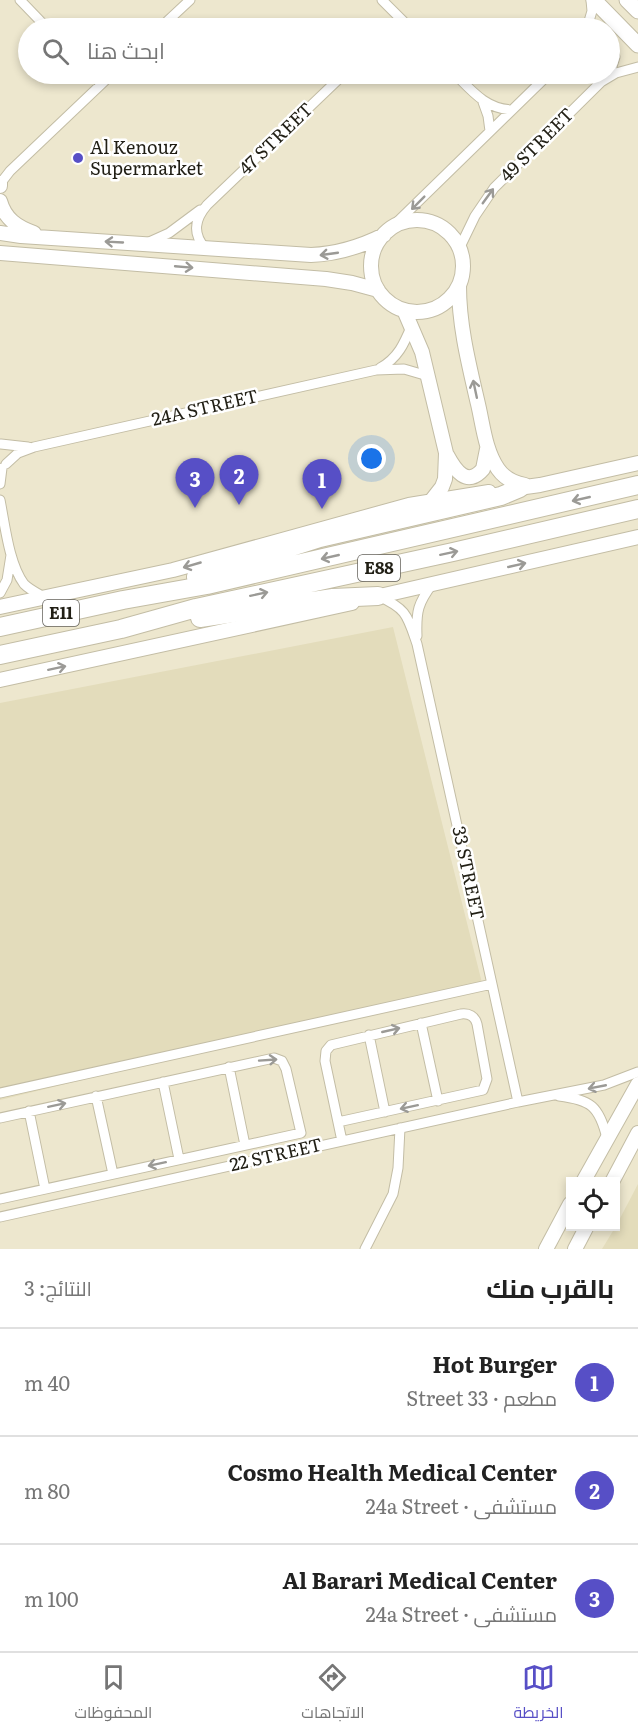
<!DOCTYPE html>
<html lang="ar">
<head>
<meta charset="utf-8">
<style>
  body { margin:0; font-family:Literata,Cairo,serif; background:#f6f6f6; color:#222; direction:rtl }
  .controls { position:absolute; right:18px; bottom:18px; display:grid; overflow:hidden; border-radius:0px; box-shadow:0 3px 9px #0003 }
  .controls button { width:54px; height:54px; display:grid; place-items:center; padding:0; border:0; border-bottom:2px solid #e0e0e0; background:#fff; color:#222; font:30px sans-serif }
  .you { position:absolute; left:372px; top:459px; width:21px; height:21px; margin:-15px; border:4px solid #fff; border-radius:50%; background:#1a73e8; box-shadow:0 0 0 9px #1a73e833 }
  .badge { display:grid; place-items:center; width:39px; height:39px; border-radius:50%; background:#574fc6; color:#fff; font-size:20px; font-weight:700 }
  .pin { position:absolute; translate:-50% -50px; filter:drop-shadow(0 2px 3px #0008) }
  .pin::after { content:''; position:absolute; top:32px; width:21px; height:18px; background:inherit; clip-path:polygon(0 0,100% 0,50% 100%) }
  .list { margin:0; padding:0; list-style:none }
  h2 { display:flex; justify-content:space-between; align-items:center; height:78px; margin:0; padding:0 24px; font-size:26px }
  h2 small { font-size:20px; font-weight:400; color:#767676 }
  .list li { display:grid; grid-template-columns:39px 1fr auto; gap:18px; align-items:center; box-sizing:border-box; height:108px; padding:0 24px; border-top:2px solid #e0e0e0 }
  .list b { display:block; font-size:22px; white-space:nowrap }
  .list p { margin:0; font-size:20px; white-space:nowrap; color:#767676 }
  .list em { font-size:20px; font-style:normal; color:#767676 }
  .icon { flex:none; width:33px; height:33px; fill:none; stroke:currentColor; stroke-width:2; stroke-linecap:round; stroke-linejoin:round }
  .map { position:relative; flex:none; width:638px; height:1249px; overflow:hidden; direction:ltr }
  .search { position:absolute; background:#fff; box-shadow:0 3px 9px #0003; left:18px; right:18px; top:18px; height:66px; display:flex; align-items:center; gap:15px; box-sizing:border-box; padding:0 21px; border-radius:33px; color:#767676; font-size:22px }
  .sheet { height:402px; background:#fff }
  nav { display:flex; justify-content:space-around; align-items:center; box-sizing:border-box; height:84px; border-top:2px solid #e0e0e0; background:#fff; font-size:16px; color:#767676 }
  nav a { display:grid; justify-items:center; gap:3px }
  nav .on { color:#574fc6 }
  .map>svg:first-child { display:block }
  .built { fill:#e3dcbb }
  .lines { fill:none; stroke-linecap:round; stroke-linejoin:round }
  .street-casing { stroke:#c3bda5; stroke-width:11 }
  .secondary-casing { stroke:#c3bda5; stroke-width:16 }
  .primary-casing { stroke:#c3bda5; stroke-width:17 }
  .highway-casing { stroke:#c3bda5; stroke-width:20 }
  .street { stroke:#fff; stroke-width:9 }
  .secondary { stroke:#fff; stroke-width:14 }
  .primary { stroke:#fff; stroke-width:15 }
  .highway { stroke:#fff; stroke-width:18 }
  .oneway { stroke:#9b9a96 }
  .poi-dot { fill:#574fc6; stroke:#fff; stroke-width:2 }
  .labels { text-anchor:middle; stroke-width:5; stroke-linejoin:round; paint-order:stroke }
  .shield { fill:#fff; stroke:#64625b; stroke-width:1.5 }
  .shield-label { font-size:16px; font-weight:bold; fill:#211f15 }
  .street-label { font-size:18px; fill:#211f15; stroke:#fff }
  .poi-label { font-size:18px; fill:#211f15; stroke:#fff; text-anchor:start }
</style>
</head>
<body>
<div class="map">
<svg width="638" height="1249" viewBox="0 0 638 1249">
  <rect width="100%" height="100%" fill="#ede7ce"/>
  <!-- built -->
  <path class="built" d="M393 627 482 983 0 1100V703Z
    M638 1184V1249H602L616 1226Z"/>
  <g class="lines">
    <!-- street casing -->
    <g class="street-casing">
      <path id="street" d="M20 0 47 28
        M382 0 410 28
        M160 28 190 0
        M392 28 401 19
        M587 28 592 11 591 0
        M610 44 615 57 610 73
        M91 74 101 84
        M455 74C472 91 486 109 512 110
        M483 102 488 116 490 131
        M0 184 10 171 112 74
        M390 229 549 74
        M149 242 169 233 200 210
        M460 247 475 216 494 188 601 82 616 73 638 67
        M205 248C192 233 195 219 207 205L344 74
        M380 368C398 358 404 344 412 325
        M1 444 28 447
        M6 464 18 453 34 447 376 370 404 369 428 376
        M0 484 2 468
        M0 500C5 525 9 564 24 584 30 590 37 593 44 597
        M0 593 7 580 11 555
        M378 596C407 609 407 615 417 644L518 1102
        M417 636C416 611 418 603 433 583
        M421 1023 438 1101
        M369 1035 385 1112
        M229 1067 245 1145
        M163 1082 179 1159
        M0 1093 492 984
        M96 1096 113 1174
        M559 1096C591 1100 599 1106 607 1138
        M29 1111 45 1189
        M0 1118 274 1058 282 1061 286 1069 301 1133 0 1199
        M338 1122 483 1090 487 1079 477 1024C475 1016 469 1013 461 1014L331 1045 326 1051 325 1061 342 1141
        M0 1217 518 1102 604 1085 638 1072
        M365 1249 393 1194 398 1168 400 1128"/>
    </g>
    <!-- secondary casing -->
    <g class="secondary-casing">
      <path id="secondary" d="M0 186V183
        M0 201C5 219 17 227 34 233
        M371 266a46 46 0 1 1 92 0a46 46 0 1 1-92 0Z
        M0 233 21 236 311 255C338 254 360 247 384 235
        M0 253 326 279 352 283 378 290
        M459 286C459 326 469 365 478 404 483 425 485 450 498 469 505 479 514 483 525 485
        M404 310 422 352 446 453 445 479 442 487 431 501
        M447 455C455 470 467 488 483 469L487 449
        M511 489 540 485 638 463
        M371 598 638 537
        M0 607 173 570 409 505 489 492
        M0 680 352 603
        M583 1182 638 1084
        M612 1182 638 1133
        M546 1249 570 1204
        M575 1249 587 1226"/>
    </g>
    <!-- primary casing -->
    <g class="primary-casing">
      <path id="primary" d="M594 0 638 45
        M627 0 638 11"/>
    </g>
    <!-- highway casing -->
    <g class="highway-casing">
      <path id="highway" d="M196 577 320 538 501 496 520 488
        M200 618 333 598 378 596
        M0 627 123 600 207 585 638 485
        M0 655 121 629 196 608 453 552 638 509"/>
    </g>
    <!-- street -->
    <use href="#street" class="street"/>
    <!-- secondary -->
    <use href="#secondary" class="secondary"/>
    <!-- primary -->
    <use href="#primary" class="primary"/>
    <!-- highway -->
    <use href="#highway" class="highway"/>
  </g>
  <!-- one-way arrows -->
  <defs><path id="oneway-shaft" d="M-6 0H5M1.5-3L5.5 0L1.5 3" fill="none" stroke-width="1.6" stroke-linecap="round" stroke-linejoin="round" transform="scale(1.5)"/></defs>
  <g class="oneway">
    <use href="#oneway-shaft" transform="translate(488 196) rotate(-54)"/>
    <use href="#oneway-shaft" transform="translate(418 203) rotate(135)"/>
    <use href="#oneway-shaft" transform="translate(114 242) rotate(-177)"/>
    <use href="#oneway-shaft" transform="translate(329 254) rotate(172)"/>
    <use href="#oneway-shaft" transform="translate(184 267) rotate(5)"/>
    <use href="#oneway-shaft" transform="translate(475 389) rotate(-102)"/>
    <use href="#oneway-shaft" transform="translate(581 499) rotate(167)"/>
    <use href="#oneway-shaft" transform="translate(449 553) rotate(-12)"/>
    <use href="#oneway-shaft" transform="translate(330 557) rotate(167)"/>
    <use href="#oneway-shaft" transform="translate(192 565) rotate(164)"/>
    <use href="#oneway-shaft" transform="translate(517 565) rotate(-13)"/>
    <use href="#oneway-shaft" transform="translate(259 594) rotate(-12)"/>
    <use href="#oneway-shaft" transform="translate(57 668) rotate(-12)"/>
    <use href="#oneway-shaft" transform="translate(391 1030) rotate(-13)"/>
    <use href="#oneway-shaft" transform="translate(268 1060) rotate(-4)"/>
    <use href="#oneway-shaft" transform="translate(597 1087) rotate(169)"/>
    <use href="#oneway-shaft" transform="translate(57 1105) rotate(-12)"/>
    <use href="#oneway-shaft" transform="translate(409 1107) rotate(168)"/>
    <use href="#oneway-shaft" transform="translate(157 1164) rotate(168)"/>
  </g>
  <!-- markers -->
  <circle class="poi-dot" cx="78" cy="158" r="6"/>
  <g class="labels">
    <!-- shield labels -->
    <g class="shield">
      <rect x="358" y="555" width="42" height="26" rx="4.5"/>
      <rect x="43" y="600" width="36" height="26" rx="4.5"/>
    </g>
    <g class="shield-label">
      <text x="379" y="574">E88</text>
      <text x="61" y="619">E11</text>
    </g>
    <!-- street labels -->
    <g class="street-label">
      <text transform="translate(276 139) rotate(-44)" y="6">47 STREET</text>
      <text transform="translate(537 145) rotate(-45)" y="6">49 STREET</text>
      <text transform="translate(205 408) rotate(-13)" y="6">24A STREET</text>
      <text transform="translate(468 873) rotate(78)" y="6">33 STREET</text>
      <text transform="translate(276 1155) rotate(-13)" y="6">22 STREET</text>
    </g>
    <!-- poi labels -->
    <g class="poi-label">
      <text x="90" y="154">Al Kenouz<tspan x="90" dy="21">Supermarket</tspan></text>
    </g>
  </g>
</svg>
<div class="controls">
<button><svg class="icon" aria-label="locate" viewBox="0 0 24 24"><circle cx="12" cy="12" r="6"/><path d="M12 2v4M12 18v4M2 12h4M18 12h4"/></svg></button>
</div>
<div class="you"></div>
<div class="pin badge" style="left:322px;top:509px">1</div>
<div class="pin badge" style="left:239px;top:505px">2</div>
<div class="pin badge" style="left:195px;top:508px">3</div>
<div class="search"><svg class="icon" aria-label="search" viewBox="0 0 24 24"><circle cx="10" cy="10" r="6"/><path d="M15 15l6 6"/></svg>ابحث هنا</div>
</div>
<section class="sheet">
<h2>بالقرب منك<small>النتائج: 3</small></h2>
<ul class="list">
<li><span class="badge">1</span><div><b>Hot Burger</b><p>مطعم · 33 Street</p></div><em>40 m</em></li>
<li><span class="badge">2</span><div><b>Cosmo Health Medical Center</b><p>مستشفى · 24a Street</p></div><em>80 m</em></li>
<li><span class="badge">3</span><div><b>Al Barari Medical Center</b><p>مستشفى · 24a Street</p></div><em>100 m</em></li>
</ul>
</section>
<nav>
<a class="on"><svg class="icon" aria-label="map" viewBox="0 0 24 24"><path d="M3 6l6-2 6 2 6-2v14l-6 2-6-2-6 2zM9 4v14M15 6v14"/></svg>الخريطة</a>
<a><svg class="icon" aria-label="directions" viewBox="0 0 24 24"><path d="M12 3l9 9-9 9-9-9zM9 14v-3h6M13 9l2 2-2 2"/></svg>الاتجاهات</a>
<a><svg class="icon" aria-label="saved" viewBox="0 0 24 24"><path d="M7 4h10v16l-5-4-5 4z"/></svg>المحفوظات</a>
</nav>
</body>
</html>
